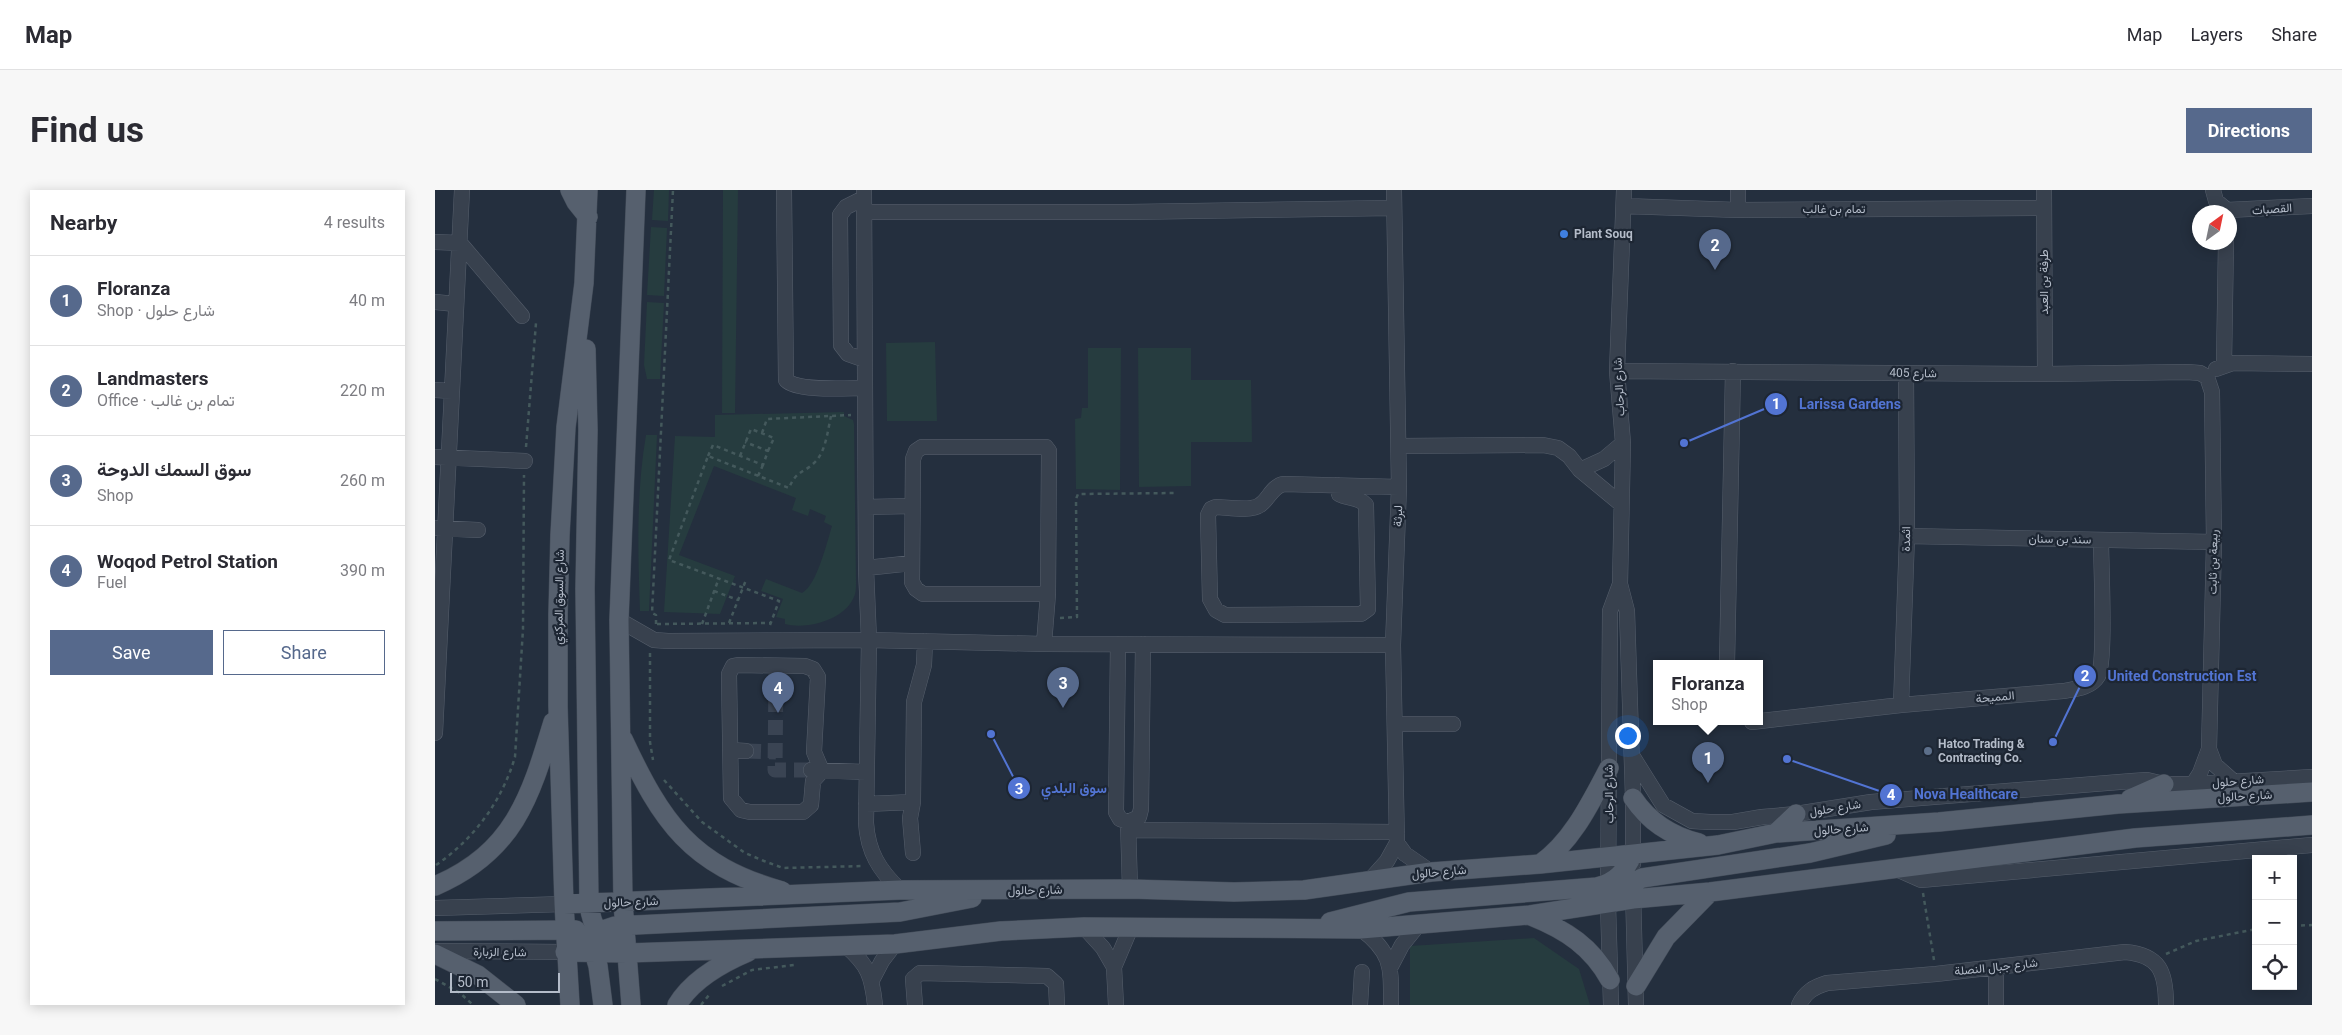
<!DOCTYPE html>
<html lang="en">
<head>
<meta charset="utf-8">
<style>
  body { margin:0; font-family:Roboto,Vazirmatn,sans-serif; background:#f7f7f7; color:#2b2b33 }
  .controls { position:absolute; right:15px; bottom:15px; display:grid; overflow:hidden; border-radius:0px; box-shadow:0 2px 12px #0003 }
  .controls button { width:45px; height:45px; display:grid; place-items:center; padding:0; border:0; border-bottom:1px solid #e1e1e2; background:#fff; color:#2b2b33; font:25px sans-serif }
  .compass { position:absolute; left:1757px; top:15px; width:45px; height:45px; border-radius:50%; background:#fff; box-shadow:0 2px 12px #0003; rotate:33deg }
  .scale { position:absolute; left:15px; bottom:12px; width:110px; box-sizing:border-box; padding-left:5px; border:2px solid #b4bcc9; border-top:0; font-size:14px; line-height:18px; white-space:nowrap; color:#b4bcc9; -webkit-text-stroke:4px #1d2633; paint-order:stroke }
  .you { position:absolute; left:1192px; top:545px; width:18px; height:18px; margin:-12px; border:4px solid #fff; border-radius:50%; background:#1a73e8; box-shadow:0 0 0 8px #1a73e833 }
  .badge { display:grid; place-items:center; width:32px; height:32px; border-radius:50%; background:#56698c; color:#fff; font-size:16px; font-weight:700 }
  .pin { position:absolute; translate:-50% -41px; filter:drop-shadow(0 1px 2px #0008) }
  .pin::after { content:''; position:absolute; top:26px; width:18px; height:15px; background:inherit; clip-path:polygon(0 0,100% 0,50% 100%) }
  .popup { position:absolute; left:1218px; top:470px; width:110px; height:65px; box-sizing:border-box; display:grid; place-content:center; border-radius:0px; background:#fff; filter:drop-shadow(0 1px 4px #0005); font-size:16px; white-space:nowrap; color:#7c7c81 }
  .popup b { font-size:19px; color:#2b2b33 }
  .popup::after { content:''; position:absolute; left:50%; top:100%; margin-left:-10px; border:10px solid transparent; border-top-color:#fff }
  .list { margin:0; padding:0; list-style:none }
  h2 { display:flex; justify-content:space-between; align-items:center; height:65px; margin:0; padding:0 20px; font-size:21px }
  h2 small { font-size:16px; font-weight:400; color:#7c7c81 }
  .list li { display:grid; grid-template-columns:32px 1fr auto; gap:15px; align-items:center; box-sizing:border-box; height:90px; padding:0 20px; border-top:1px solid #e1e1e2 }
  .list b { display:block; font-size:19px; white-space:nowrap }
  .list p { margin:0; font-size:16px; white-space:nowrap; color:#7c7c81 }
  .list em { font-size:16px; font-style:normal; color:#7c7c81 }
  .actions { display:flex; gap:10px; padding:15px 20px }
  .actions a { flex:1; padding:11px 0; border:1px solid #56698c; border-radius:0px; text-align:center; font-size:18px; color:#56698c }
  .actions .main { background:#56698c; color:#fff }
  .icon { flex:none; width:28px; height:28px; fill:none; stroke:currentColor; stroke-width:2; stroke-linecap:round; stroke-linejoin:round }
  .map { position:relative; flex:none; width:1877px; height:815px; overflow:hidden; border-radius:0px }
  header { display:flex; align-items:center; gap:30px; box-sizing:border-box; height:70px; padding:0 25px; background:#fff; border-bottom:1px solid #e1e1e2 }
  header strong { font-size:24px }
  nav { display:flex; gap:28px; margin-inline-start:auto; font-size:18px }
  .intro { display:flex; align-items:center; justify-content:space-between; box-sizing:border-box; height:120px; padding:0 30px }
  h1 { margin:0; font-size:35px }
  .button { padding:12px 22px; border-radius:0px; background:#56698c; color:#fff; font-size:18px; font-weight:700 }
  main { display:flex; gap:30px; padding:0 30px }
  aside { flex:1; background:#fff; border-radius:0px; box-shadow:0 2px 12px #0003 }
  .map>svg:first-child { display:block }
  .green { fill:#263c3f }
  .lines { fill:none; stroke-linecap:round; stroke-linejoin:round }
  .minor-tunnel { stroke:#3a4453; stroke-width:15; stroke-dasharray:15 8; stroke-linecap:butt }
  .minor-casing { stroke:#565f6c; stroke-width:16 }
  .major-casing { stroke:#414a57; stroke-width:20 }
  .path { stroke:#44595c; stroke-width:2.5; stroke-dasharray:4 4; stroke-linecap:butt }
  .minor { stroke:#38414e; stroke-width:15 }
  .major { stroke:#56606e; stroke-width:19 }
  .shop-dot { fill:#3f7fe0; stroke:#1d2633; stroke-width:2 }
  .service-dot { fill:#5c6f8a; stroke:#1d2633; stroke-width:2 }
  .labels { text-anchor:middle; stroke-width:4.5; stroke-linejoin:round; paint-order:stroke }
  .street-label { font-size:12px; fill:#b4bcc9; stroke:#1d2633 }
  .poi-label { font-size:12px; font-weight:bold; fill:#b4bcc9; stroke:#1d2633; text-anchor:start }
  .leader { fill:none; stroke:#5274d3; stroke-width:2 }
  .callout-dot { fill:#5274d3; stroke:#1d2633; stroke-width:2 }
  .mark-label { font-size:15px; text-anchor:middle; font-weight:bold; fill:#fff }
  .callout-label { font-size:14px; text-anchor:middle; font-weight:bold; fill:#5274d3; stroke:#1d2633; stroke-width:4.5; stroke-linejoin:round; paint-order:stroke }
</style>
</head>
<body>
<header>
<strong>Map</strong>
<nav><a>Map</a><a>Layers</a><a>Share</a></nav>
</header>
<div class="intro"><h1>Find us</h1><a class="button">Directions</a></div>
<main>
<aside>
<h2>Nearby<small>4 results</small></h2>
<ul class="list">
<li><span class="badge">1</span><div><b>Floranza</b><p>Shop · شارع حلول</p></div><em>40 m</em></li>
<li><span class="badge">2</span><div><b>Landmasters</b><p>Office · تمام بن غالب</p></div><em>220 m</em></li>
<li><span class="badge">3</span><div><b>سوق السمك الدوحة</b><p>Shop</p></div><em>260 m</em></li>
<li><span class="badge">4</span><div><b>Woqod Petrol Station</b><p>Fuel</p></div><em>390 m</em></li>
</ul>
<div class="actions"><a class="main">Save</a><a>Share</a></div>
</aside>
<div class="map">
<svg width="1877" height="815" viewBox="0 0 1877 815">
  <rect width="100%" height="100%" fill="#242f3e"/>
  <!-- green -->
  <path class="green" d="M219 0H234L233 31 217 30Z
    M288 0H303L300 223H287Z
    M216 37 232 38 229 106 212 105Z
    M212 112 229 113 225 189H212L209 175Z
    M500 152 502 231H452L451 153Z
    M653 158H686L685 300 641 299 640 229 646 228 647 218H653Z
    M703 158H756V190H816L817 252H756V296L704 297Z
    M409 222V226L418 230 419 234 421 393C421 398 421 404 418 409 408 430 371 440 350 434V429L341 427 348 409 326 401 331 389 367 403C382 395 392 352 397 336L389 332 391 326 375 319 373 326 357 320 361 308 279 276 244 365 300 386 285 424 229 422 240 246 280 247V225Z
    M211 245H222L214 421H205C203 362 201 303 211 245Z
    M1099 748 1144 779 1155 815H975V756Z"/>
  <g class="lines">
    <!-- minor-tunnel -->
    <path class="minor-tunnel" d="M341 484 340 580H375
      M311 561 341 562"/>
    <!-- minor casing -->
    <g class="minor-casing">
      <path id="minor" d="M349 0 351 190C363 202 412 198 430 198
        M429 0 431 378 434 450 431 633C433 662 444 680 465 700
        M1189 0 1182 181 1188 253 1185 394 1192 421 1198 608V674
        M1303 0V20
        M1609 0 1610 184
        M1778 0 1781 11 1792 20 1877 16
        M429 8 411 17 405 25 406 155 413 164 430 170
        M1189 16 1303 20 1609 18
        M429 22H693L959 18
        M0 52 25 53 87 126
        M0 112 20 114
        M1789 175 1791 52
        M1781 179 1798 173 1877 174
        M1182 181 1610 184 1752 182 1765 183 1772 187
        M1772 187 1777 202 1779 352 1774 559 1780 575 1797 590
        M0 200 17 201
        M964 256 1108 255 1123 258 1134 266 1145 280 1186 314
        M487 257H611L614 261 613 404H488L481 399 477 392 478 269 481 261Z
        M0 267 90 271
        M1145 280 1169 269 1188 253
        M902 295 904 304C913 309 924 307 931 315L933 419 926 424H920L790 425 781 420 775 409 773 325 776 319 781 317C792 317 815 322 825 315 834 309 837 296 849 294L964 297
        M431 317 477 316
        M2 338 43 340
        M1472 346 1779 352
        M431 378 477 373
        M184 430 219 450 233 451 434 450 609 454 958 455
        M609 454 613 404
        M683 454 681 622 685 629 693 632 704 627 706 619 708 454
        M1292 474 1298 181
        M303 475 370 476 378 479 383 487 379 562 387 581 378 591 376 615 368 622H315L306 620 296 608 294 484 298 476Z
        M1466 515 1472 346 1471 183
        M1317 532 1466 515 1628 501C1640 499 1656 498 1663 486 1671 473 1666 373 1666 350
        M960 534H1018
        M0 543 27 0
        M295 560 311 561
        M1198 567 1228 615 1257 631 1275 632H1298L1327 627 1361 624 1436 612 1697 591 1712 590 1729 594H1758L1877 587
        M376 580 431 582
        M1758 594 1765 583 1774 559
        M431 614 478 612
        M693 632 695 699
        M693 640 962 642
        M962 653 970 664 996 682
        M478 663 475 628 478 612 479 512 489 475 490 451
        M1459 678 1486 690 1877 655
        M935 690 952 671 962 653 958 455 964 297 959 0
        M1198 700 1201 815
        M0 718 129 714
        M649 737 668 758 679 777
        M926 739C958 763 956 778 956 815
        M411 756C433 775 437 786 440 815
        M0 761 130 762
        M956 776 967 755 984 734
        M1561 778V815
        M437 790 447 771 460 754
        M480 815 478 789 485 783 612 786 621 794 622 815
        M681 815 679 777 696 737
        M925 815 927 782
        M1176 815 1173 714 1175 421 1185 394
        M1364 815C1370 802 1379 797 1392 793L1501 784 1690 762C1725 765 1731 782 1731 815"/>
    </g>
    <!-- major casing -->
    <g class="major-casing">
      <path id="major" d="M135 0 141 12 153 27
        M151 159 153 240 150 399 154 713C157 743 167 748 192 763
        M188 549C227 632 255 675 347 701
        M1198 608C1214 632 1236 646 1264 653
        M1695 609 1729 594
        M1341 643 1361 624
        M1105 674C1137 652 1156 612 1174 578
        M0 696C79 662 95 608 118 532
        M1178 709 1192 696 1207 688 1375 663 1451 645
        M129 714 465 700 695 699 799 702 869 700 996 682 1105 674 1283 655 1341 643 1504 632 1683 614 1877 602
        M1096 726C1131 740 1157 757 1175 790
        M895 732 974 712 1162 697C1181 692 1190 682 1198 664
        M0 741 141 740
        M156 753 163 776 168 815
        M130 762 192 763 460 754 566 741 649 737 926 739 1095 725 1198 709 1275 702 1700 648 1877 635
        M130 762 153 745 180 736 465 722 537 708
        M0 764 43 785 81 815
        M1201 796 1231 747 1275 702
        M135 815 129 714 123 516V424L125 345 131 237 149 93 153 0
        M196 815 188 713 184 430 201 0
        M242 815C257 790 287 773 313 762"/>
    </g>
    <!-- path -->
    <path class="path" d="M327 243 332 229 416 225
      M91 257 101 133
      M273 266 278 255 328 275 333 261 310 252
      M305 266 316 239 339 248 333 261
      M323 286 328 275
      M279 401 303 410
      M625 428 642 427 641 309 643 304 741 303
      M294 433 311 390
      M221 434V425L217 423 238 0
      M222 434 336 433
      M267 434 284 388
      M335 435 344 411 234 370 273 266 354 298C362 279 369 284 381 271 391 260 393 239 396 226
      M215 463V552L218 570
      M229 590 267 632 310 663 329 671 348 678 429 676
      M1 675C39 649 67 611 80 567L88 439 89 285
      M1488 703 1499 770
      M1858 736 1877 735
      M1731 764 1761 751 1821 739
      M0 789 25 803 38 815
      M287 796 317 780 359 775
      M266 815 274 805"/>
    <!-- minor -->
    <use href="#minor" class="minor"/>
    <!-- major -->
    <use href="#major" class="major"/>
  </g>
  <!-- markers -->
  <circle class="shop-dot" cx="1129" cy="44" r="5"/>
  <circle class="service-dot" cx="1493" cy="561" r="5"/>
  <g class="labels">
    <!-- street labels -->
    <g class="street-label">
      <text x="1399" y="23">تمام بن غالب</text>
      <text transform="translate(1837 19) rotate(-4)" y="4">القصبات</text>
      <text transform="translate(1609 92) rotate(-90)" y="4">طرفة بن العبد</text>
      <text transform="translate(1478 183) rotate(1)" y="4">شارع 405</text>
      <text transform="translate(1184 197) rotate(-93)" y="4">شارع الرحاب</text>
      <text transform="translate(963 326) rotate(-88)" y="4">لبرثة</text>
      <text transform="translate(1471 349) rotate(-89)" y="4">اثمدة</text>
      <text transform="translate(1625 349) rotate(1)" y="4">سند بن سنان</text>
      <text transform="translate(1778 372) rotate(-89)" y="4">ربيعة بن ثابت</text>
      <text transform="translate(124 407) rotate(-89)" y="4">شارع السوق المركزي</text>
      <text transform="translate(1560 507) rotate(-5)" y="4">المميحة</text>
      <text transform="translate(1803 591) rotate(-4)" y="4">شارع حلول</text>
      <text transform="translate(1174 604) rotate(-91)" y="4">شارع الرحاب</text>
      <text transform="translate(1810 606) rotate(-3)" y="4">شارع حالول</text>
      <text transform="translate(1400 618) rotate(-9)" y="4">شارع حلول</text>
      <text transform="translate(1406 639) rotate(-4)" y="4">شارع حالول</text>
      <text transform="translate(1004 682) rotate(-5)" y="4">شارع حالول</text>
      <text transform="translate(600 700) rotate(-1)" y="4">شارع حالول</text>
      <text transform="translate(196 712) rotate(-2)" y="4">شارع حالول</text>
      <text transform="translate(65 762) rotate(1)" y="4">شارع الزبارة</text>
      <text transform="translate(1561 777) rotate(-6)" y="4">شارع جبال النصلة</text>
    </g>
    <!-- poi labels -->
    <g class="poi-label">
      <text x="1139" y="48">Plant Souq</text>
      <text x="1503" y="558">Hatco Trading &amp;<tspan x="1503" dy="14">Contracting Co.</tspan></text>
    </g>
  </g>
  <!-- callouts -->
  <path class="leader" d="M1249 253L1341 214M1618 552L1650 486M556 544L584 598M1352 569L1456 605"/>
  <g class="callout-dot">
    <circle cx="1249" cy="253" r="5"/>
    <circle cx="1618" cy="552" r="5"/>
    <circle cx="556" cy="544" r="5"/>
    <circle cx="1352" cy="569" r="5"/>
    <circle cx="1341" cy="214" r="12"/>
    <circle cx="1650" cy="486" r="12"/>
    <circle cx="584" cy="598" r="12"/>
    <circle cx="1456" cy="605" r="12"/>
  </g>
  <g class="mark-label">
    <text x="1341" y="219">1</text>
    <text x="1650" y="491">2</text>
    <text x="584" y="604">3</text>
    <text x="1456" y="610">4</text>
  </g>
  <g class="callout-label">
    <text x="1415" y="219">Larissa Gardens</text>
    <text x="1747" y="491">United Construction Est</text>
    <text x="639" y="603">سوق البلدي</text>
    <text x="1531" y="609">Nova Healthcare</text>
  </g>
</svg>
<div class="controls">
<button>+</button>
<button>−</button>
<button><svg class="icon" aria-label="locate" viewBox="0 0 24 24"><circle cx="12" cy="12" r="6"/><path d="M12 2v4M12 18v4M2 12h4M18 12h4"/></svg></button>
</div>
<svg class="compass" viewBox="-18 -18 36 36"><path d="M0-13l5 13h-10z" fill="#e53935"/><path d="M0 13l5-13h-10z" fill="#7c7c81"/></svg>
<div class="scale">50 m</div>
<div class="you"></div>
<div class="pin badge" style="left:1273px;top:593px">1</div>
<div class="popup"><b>Floranza</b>Shop</div>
<div class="pin badge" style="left:1280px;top:80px">2</div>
<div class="pin badge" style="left:628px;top:518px">3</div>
<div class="pin badge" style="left:343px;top:523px">4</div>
</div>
</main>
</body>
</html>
